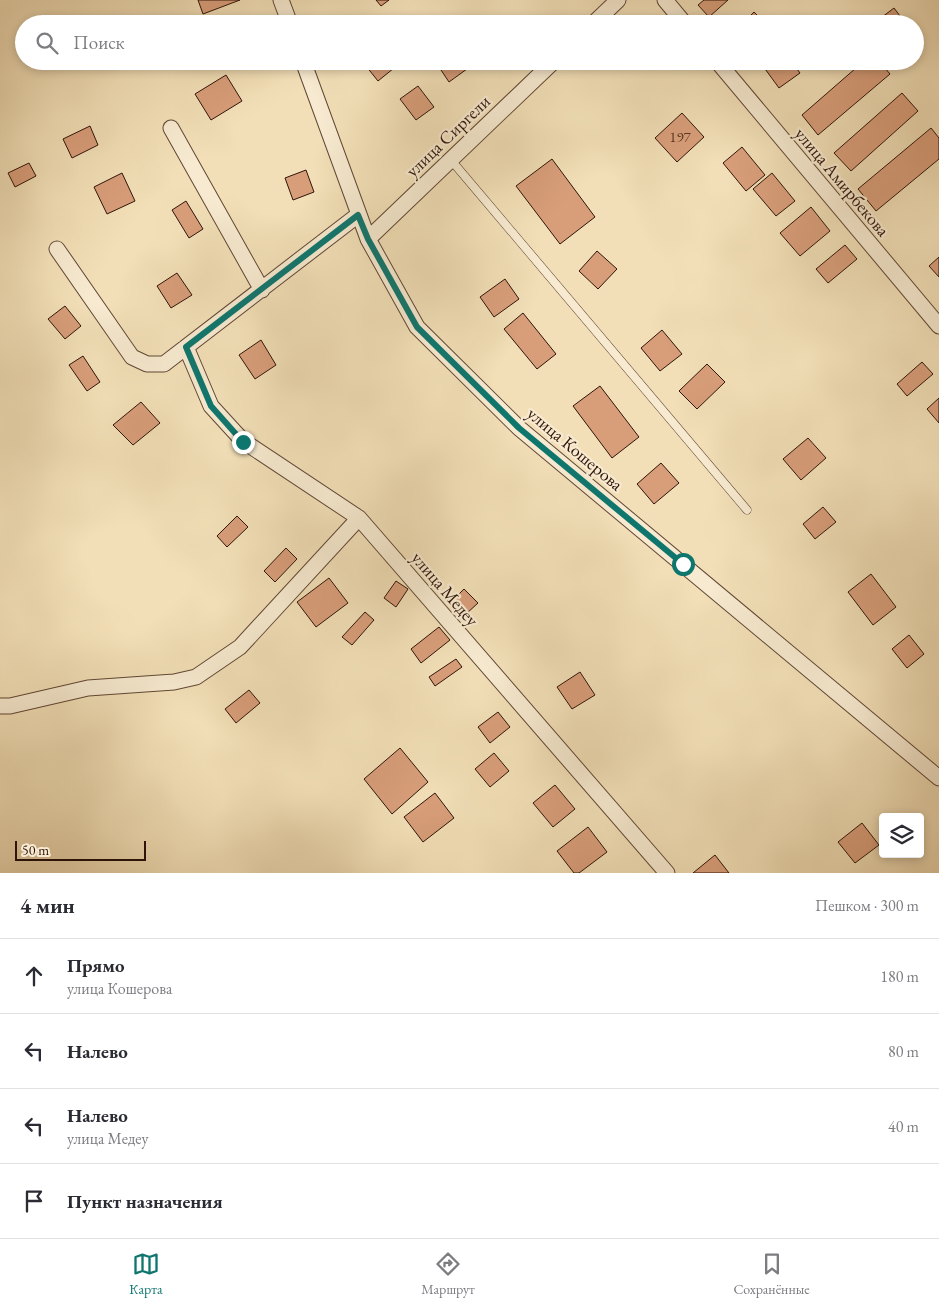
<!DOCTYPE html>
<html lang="ru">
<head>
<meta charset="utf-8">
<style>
  body { margin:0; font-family:"EB Garamond",serif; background:#f2f2f3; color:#2b2b33 }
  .controls { position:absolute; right:15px; bottom:15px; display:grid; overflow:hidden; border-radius:5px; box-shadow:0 2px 8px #0003 }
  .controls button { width:45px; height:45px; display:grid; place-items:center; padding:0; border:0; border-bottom:1px solid #e1e1e2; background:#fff; color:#2b2b33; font:25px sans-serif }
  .scale { position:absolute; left:15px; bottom:12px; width:131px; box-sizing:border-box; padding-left:5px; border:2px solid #2f1409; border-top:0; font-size:14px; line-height:18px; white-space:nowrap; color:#2f1409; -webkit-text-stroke:4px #f7ead0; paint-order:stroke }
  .stop { position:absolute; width:15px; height:15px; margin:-11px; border:4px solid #0f766e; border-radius:50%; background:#fff }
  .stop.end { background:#0f766e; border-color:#fff; box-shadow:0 1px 5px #0008 }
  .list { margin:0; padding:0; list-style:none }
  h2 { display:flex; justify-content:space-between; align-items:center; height:65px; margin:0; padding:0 20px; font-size:21px }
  h2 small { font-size:16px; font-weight:400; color:#7c7c81 }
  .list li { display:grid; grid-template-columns:32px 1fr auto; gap:15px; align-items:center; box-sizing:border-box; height:75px; padding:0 20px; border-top:1px solid #e1e1e2 }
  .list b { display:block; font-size:19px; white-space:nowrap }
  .list p { margin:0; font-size:16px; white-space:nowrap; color:#7c7c81 }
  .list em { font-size:16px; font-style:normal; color:#7c7c81 }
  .icon { flex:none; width:28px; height:28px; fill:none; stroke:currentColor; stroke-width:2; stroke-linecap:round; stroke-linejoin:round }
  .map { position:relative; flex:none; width:939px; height:873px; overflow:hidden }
  .search { position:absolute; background:#fff; box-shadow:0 2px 8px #0003; left:15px; right:15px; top:15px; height:55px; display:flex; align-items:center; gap:12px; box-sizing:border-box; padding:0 18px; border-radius:28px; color:#7c7c81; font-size:19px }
  .sheet { height:365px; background:#fff }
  nav { display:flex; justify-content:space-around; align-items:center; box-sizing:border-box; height:70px; border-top:1px solid #e1e1e2; background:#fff; font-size:14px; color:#7c7c81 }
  nav a { display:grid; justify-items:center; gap:2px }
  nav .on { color:#0f766e }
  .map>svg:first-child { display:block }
  .building { fill:#d89e7a; stroke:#2f1409 }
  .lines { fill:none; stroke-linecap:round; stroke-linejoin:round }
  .service-casing { stroke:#604734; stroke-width:9 }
  .minor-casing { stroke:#604734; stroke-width:17 }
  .service { stroke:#f7ead0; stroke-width:8 }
  .minor { stroke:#f7ead0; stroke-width:15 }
  .route { stroke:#0f766e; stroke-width:6 }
  .labels { text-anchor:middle; stroke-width:4.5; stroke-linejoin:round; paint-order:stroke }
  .number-label { font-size:15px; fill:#593625 }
  .street-label { font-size:18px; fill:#2f1409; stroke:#f7ead0 }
</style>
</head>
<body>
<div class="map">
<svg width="939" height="873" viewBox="0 0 939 873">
  <rect width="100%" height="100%" fill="#f2dfb7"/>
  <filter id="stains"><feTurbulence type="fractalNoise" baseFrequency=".004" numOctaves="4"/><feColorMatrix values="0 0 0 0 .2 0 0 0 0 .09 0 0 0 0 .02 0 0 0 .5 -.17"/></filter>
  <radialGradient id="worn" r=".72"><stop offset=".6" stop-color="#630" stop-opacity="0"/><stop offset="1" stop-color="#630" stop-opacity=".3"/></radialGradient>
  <!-- building -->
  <path class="building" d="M198 0H240L203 14Z
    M376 0H389L381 6Z
    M704 0H728L709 17 698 5Z
    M894 8 906 24H873Z
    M754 12 766 24H742Z
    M362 61H396L399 64 378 81Z
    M435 61H478L449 82Z
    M761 61H791L800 73 779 88 760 62Z
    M864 61H879L890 74 818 135 802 115Z
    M226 75 242 101 211 120 195 94Z
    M418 86 434 107 416 120 400 99Z
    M902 93 918 111 851 171 834 153Z
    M682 113 704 137 677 162 655 138Z
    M90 126 98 145 72 158 63 139Z
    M931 128 939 138V159L876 211 858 189Z
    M742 147 765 175 746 191 723 163Z
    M552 159 595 217 560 244 516 186Z
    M29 163 36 176 15 187 8 173Z
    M306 170 314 192 293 200 285 178Z
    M122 173 135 201 107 214 94 187Z
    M772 173 795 201 776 216 753 189Z
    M186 201 203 229 189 238 172 210Z
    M811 207 830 231 800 256 780 233Z
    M845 245 857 259 828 283 816 269Z
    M597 251 617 269 598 289 579 271Z
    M939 257V277L929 266Z
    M177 273 192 295 171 308 157 286Z
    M505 279 519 299 494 317 480 297Z
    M65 306 81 326 65 339 48 319Z
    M523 313 556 354 537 369 504 329Z
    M662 330 682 354 660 371 641 348Z
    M261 340 276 365 255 379 239 355Z
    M83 356 100 382 87 391 69 365Z
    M922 362 933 374 907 396 897 384Z
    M707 364 725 382 697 409 679 391Z
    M600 386 639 437 612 458 573 406Z
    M939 398V423L927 409Z
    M141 402 160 423 133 445 113 425Z
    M808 438 826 458 801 480 783 459Z
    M661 463 679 483 654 504 637 484Z
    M823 507 836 522 815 539 803 524Z
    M237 516 248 527 227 547 217 536Z
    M286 548 297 559 275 582 264 571Z
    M871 574 896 607 873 625 848 592Z
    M329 578 348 603 316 627 297 602Z
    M396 581 408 589 396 607 384 598Z
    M464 589 478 603 466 614 453 600Z
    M365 612 374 620 352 645 342 637Z
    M439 627 450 640 421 663 411 649Z
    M909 635 924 654 907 668 892 649Z
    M456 659 462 667 435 686 429 677Z
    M580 672 595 695 572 709 557 687Z
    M249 690 260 703 236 723 225 709Z
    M498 712 510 727 490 743 478 727Z
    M400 748 428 782 392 814 364 779Z
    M494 753 509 771 490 787 475 769Z
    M555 785 575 809 553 827 533 803Z
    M435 793 454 818 423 842 404 817Z
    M862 823 879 845 855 863 838 842Z
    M588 827 607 852 579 873H574L557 851Z
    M715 855 729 873H693Z"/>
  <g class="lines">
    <!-- service casing -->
    <g class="service-casing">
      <path id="service" d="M451 160 747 510"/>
    </g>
    <!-- minor casing -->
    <g class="minor-casing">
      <path id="minor" d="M281 0 290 24
        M665 0 685 24
        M593 24 618 0
        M303 61 368 239 417 327 519 428 939 778
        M717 61 939 326
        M171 128 262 290
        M368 239 554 61
        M57 249 132 357 147 364H164L358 215
        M186 347 211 406 243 441 359 518 667 873
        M0 706H10L88 688 174 682 196 677 240 647 359 518"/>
    </g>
    <!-- service -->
    <use href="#service" class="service"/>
    <!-- minor -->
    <use href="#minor" class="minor"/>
  </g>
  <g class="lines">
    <!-- route -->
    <path class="route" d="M243 442 211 406 186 347 358 215 368 239 417 327 519 428 683 564"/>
  </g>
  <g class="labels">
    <!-- number labels -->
    <g class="number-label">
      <text x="680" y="142">197</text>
    </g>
    <!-- street labels -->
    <g class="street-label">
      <text transform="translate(448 136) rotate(-44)" y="6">улица Сиргели</text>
      <text transform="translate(842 182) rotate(50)" y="6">улица Амирбекова</text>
      <text transform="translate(575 449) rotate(40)" y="6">улица Кошерова</text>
      <text transform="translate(445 589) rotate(49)" y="6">улица Медеу</text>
    </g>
  </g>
  <rect width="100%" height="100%" filter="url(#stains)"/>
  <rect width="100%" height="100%" fill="url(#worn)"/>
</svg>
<div class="controls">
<button><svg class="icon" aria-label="layers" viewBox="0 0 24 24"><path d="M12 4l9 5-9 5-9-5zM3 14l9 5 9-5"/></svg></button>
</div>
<div class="scale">50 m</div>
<div class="stop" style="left:683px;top:564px"></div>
<div class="stop end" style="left:243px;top:442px"></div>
<div class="search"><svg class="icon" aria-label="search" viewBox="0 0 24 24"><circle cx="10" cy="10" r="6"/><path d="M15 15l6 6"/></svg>Поиск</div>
</div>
<section class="sheet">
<h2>4 мин<small>Пешком · 300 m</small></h2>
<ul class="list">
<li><svg class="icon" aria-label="ahead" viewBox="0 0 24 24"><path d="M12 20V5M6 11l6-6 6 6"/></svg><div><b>Прямо</b><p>улица Кошерова</p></div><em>180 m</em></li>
<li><svg class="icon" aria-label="left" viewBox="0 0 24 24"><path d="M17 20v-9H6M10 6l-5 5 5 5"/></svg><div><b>Налево</b></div><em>80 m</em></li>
<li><svg class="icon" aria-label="left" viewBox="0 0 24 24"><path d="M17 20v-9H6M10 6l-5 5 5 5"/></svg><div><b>Налево</b><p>улица Медеу</p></div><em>40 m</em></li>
<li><svg class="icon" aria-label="arrive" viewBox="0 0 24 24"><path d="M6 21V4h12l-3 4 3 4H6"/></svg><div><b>Пункт назначения</b></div></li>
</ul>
</section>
<nav>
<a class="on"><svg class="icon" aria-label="map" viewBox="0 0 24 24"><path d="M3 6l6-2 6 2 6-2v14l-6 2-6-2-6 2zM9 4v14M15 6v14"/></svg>Карта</a>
<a><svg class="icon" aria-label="directions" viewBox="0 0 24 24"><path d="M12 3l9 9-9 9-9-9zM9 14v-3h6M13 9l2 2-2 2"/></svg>Маршрут</a>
<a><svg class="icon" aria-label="saved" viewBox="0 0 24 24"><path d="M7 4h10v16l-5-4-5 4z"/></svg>Сохранённые</a>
</nav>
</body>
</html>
